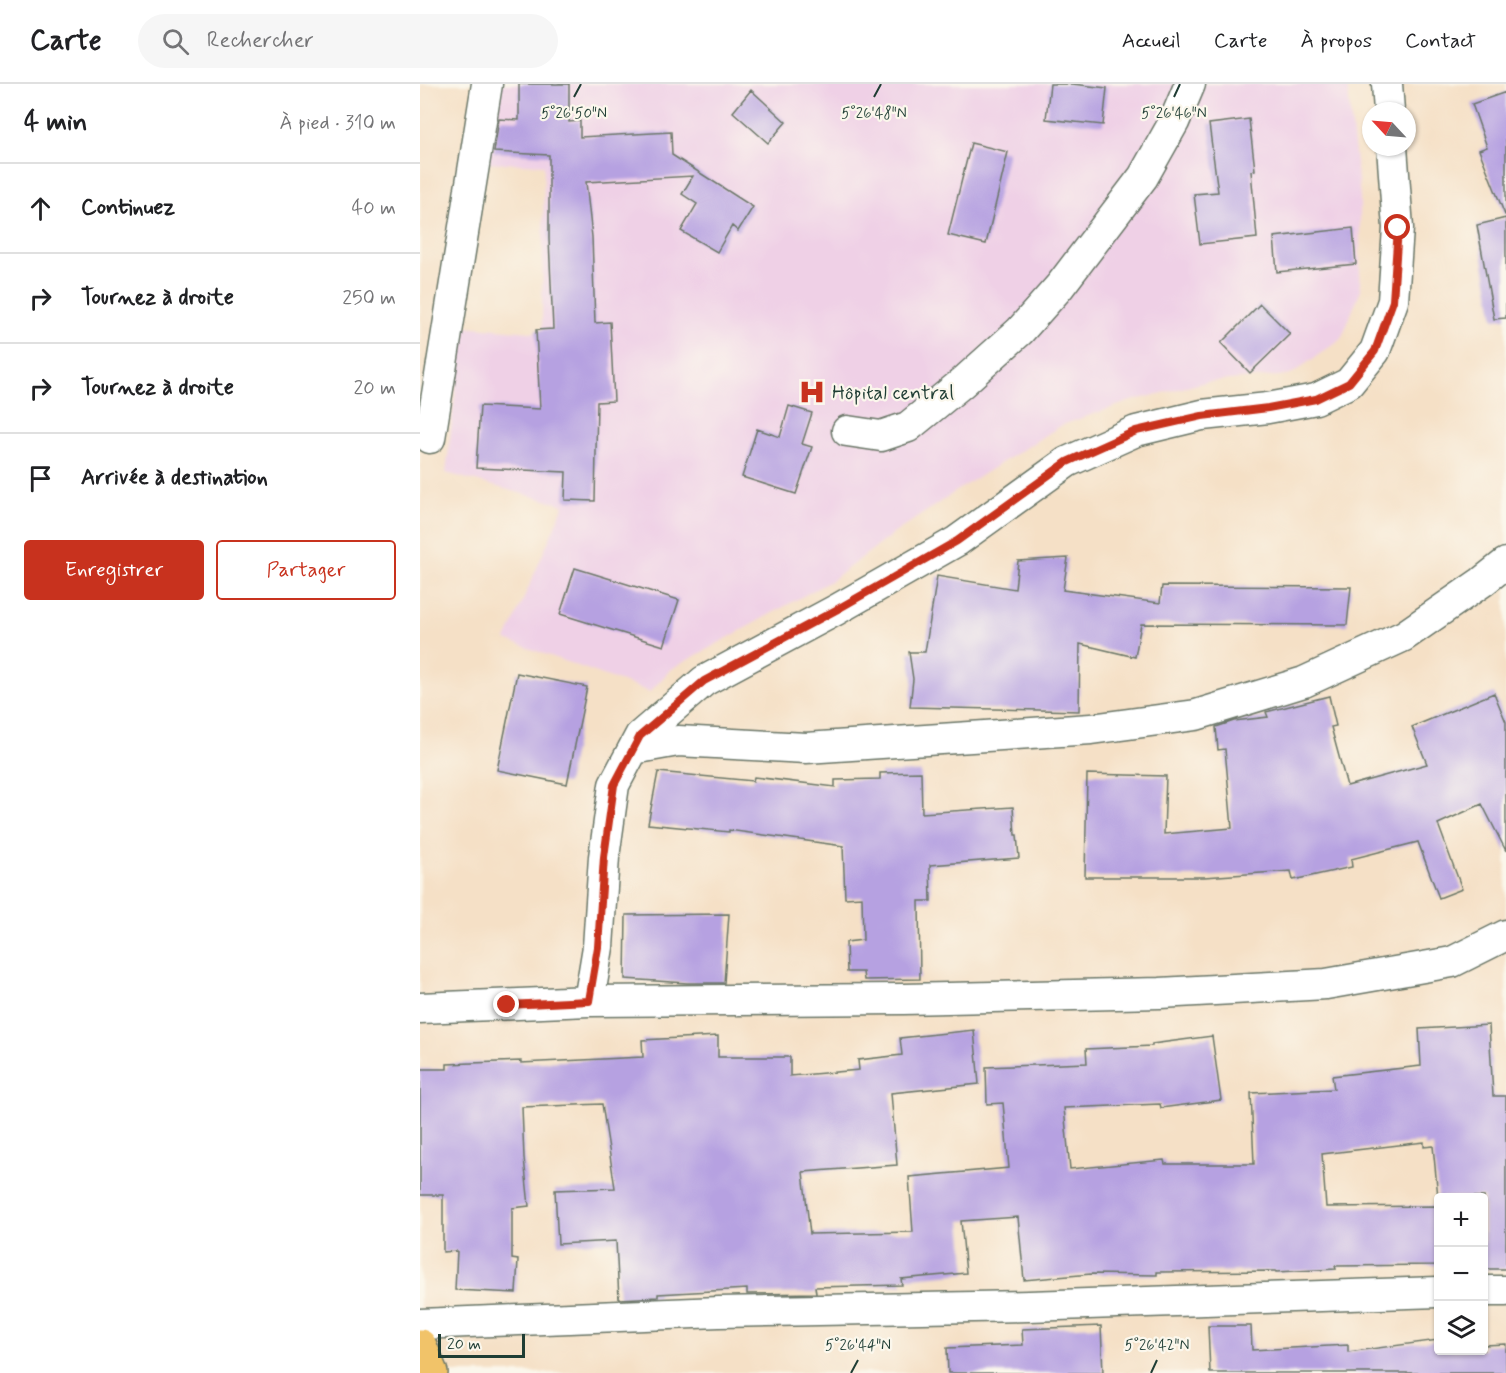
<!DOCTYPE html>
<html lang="fr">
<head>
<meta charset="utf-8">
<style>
  body { margin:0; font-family:Mynerve,sans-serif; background:#f6f6f6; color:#202124 }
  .controls { position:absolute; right:18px; bottom:18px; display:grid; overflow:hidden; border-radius:6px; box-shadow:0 2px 4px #0004 }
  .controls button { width:54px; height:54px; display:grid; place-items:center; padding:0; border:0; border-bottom:2px solid #e0e0e0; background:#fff; color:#202124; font:30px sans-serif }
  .compass { position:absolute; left:942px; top:18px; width:54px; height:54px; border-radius:50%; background:#fff; box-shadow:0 2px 4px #0004; rotate:296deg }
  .scale { position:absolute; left:18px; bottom:15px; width:87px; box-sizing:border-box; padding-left:6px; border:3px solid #1f3d34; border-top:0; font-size:16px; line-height:21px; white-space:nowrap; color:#1f3d34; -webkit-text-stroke:4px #fbf7ec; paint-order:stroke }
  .stop { position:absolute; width:18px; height:18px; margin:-14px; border:4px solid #c8321e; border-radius:50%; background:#fff }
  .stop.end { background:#c8321e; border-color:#fff; box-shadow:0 2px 6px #0008 }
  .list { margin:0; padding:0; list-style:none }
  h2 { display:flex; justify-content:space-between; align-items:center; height:78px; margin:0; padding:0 24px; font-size:26px }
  h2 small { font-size:20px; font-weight:400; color:#757577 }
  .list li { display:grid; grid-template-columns:39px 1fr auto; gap:18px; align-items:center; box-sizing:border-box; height:90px; padding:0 24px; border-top:2px solid #e0e0e0 }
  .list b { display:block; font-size:22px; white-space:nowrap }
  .list em { font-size:20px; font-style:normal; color:#757577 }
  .actions { display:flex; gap:12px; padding:18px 24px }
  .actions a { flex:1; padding:14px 0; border:2px solid #c8321e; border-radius:6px; text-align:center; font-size:21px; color:#c8321e }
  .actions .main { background:#c8321e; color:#fff }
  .icon { flex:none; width:33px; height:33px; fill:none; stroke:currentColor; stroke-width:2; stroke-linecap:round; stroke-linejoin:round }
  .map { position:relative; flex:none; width:1086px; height:1289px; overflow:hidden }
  header { display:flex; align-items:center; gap:36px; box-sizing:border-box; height:84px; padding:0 30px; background:#fff; border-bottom:2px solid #e0e0e0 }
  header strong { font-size:28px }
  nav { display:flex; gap:33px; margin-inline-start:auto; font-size:21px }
  .search { width:420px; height:54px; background:#f6f6f6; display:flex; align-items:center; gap:15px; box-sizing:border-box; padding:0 21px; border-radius:33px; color:#757577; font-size:22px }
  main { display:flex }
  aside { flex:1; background:#fff }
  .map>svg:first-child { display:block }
  .built { fill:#efd0e6 }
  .building { fill:#b6a1e1 }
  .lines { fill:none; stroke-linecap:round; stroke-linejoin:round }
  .minor-casing { stroke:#6a7667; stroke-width:33 }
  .major-casing { stroke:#6a7667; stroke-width:36 }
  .minor { stroke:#fff; stroke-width:30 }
  .major { stroke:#f1c369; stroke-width:33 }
  .route { stroke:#c8321e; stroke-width:8 }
  .ticks { fill:none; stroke:#1f3d34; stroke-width:2 }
  .labels { text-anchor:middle; stroke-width:4.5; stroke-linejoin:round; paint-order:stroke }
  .poi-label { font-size:20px; fill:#1f3d34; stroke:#fbf7ec; text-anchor:start }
  .ticks-label { font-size:15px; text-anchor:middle; fill:#1f3d34; stroke:#fbf7ec; stroke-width:4.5; stroke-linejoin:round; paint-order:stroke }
</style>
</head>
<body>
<header>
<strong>Carte</strong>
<div class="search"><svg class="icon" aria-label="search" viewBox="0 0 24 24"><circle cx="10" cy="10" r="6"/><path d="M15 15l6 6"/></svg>Rechercher</div>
<nav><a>Accueil</a><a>Carte</a><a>À propos</a><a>Contact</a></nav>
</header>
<main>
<aside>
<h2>4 min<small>À pied · 310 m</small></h2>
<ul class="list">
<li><svg class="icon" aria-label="ahead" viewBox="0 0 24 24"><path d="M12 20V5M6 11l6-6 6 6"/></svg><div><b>Continuez</b></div><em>40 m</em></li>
<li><svg class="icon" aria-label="right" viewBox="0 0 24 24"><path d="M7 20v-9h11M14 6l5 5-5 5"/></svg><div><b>Tournez à droite</b></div><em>250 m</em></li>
<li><svg class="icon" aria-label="right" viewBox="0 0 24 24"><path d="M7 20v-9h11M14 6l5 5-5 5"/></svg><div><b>Tournez à droite</b></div><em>20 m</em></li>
<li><svg class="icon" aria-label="arrive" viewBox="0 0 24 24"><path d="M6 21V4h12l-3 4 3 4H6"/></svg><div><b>Arrivée à destination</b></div></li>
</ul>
<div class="actions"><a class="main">Enregistrer</a><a>Partager</a></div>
</aside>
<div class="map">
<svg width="1086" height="1289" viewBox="0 0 1086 1289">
  <rect width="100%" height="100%" fill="#fbf7ec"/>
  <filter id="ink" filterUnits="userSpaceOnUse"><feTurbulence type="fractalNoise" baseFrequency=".0167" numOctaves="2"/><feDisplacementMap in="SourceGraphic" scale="12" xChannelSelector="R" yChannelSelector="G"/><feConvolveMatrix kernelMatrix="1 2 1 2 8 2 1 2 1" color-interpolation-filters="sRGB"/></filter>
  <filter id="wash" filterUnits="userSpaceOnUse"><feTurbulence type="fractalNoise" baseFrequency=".008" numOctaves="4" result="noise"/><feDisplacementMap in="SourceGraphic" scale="24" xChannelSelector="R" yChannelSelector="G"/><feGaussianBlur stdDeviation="1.35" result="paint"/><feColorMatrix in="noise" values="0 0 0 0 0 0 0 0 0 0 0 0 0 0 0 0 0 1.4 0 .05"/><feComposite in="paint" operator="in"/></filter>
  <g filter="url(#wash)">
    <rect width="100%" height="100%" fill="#f5e0c6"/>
    <!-- built -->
    <path class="built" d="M73 0H927L940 113V208L921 255 870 291 786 298 711 317 642 341 541 404 473 450 412 496 250 586 230 608 86 556 144 421 26 389 43 242 122 249 124 81 60 78Z"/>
    <g id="blocks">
      <!-- building -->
      <path class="building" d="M99 0H149V38L160 37V53L251 48 252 71 333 123 318 147 312 142 297 168 261 147 277 120 262 110 273 92 166 98 172 153 175 239 190 238 194 317 177 318 175 417 145 416 146 388 56 384 60 322 120 325 116 246 133 245 129 155V71L74 68 79 35 99 36Z
        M630 0H652L687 4 683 41 626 35Z
        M331 6 366 38 348 59 313 28Z
        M1086 8V131H1085L1059 66 1067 63 1052 20Z
        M829 35 835 86 831 87 837 154 780 160 774 110 798 108 789 40Z
        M551 59 588 68 566 160 528 151Z
        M1086 134V234L1074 235 1057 141Z
        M933 144 936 180 857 188 854 153Z
        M840 220 870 250 830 289 801 259Z
        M369 322 392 329 382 360 392 363 376 410 322 393 337 345 360 353Z
        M648 474 643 506 740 519 742 502 931 503 927 541 721 540 715 573 660 560 659 627 490 623 493 595 489 568H505L517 492 595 505 598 477Z
        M155 484 259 516 244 562 140 530Z
        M97 589 167 603 147 700 77 686Z
        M1074 609 1086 638V767L1062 720 1018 740 1042 805 1019 814 998 758 931 775 932 783 873 796 871 787 784 793H665L667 690 746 692 744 750 812 744 805 665 798 666 796 643 814 637 848 633 846 628 909 612 916 642 911 643 927 702 1007 680 992 643Z
        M238 688 333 697 334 693 415 703V696L460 695V689L501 688 502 729 593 723 595 751H597L599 774 510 781 511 817H499L500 895 444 896 443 888H427L426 858 443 856 442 813 425 814 423 762 309 746V748L228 740Z
        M309 830 304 899H267L205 895 206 831Z
        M1069 941 1073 1012H1086V1185H1064V1113H1018L1013 1062 1004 1063V1058L902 1070 906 1123 1018 1122V1181L915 1182 916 1185 856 1188V1187L737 1188V1191L671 1190 604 1196 598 1133 541 1137 546 1189 481 1195 482 1201 395 1203 396 1209 327 1210V1205L238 1210V1213L199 1215 196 1157 138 1160 135 1106 195 1104 182 1020 102 1023 104 1074 109 1122 92 1124V1175L98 1176 96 1209 35 1206 37 1167 23 1168V1111H0V985H27V980L101 977V979L223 973 222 956 298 952V973H370V992L439 986 438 976 482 971 480 954 554 946 559 1000 471 1009 477 1081 383 1088 390 1150 493 1148 489 1093 589 1084 583 1019 567 1020 566 983 667 979 666 965 732 962V960L792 952 801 1016 741 1024 740 1020 644 1024 650 1085 744 1076 745 1080H834L831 1009 914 1005 912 992 1001 982 999 945Z
        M681 1242 683 1289H528L527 1264 603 1261 602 1245Z
        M788 1242H831L832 1266 928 1261V1268L1018 1256V1266H1064V1261L1086 1260V1289H790Z"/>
    </g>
  </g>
  <g filter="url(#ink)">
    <use href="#blocks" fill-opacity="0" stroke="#6a7667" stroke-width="1.5"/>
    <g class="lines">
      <!-- minor casing -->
      <g class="minor-casing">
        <path id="minor" d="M967 0 969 27
          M427 347 461 352 488 343 542 299 600 247 640 202 723 93 754 38 770 0
          M10 354 67 0
          M213 665 258 657 386 664 671 645 776 631 884 598 984 552 1062 498 1086 479
          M169 917 178 863 184 773 194 701 220 652 284 597 416 526 537 457 647 378 716 347 782 331 848 324 896 315 929 299 955 267 973 217 978 144 972 63
          M0 924 169 917 484 915 740 909 906 900 1032 878 1086 851
          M1064 1207H1086
          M0 1240 299 1228 609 1222 1018 1208"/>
      </g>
      <!-- major casing -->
      <g class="major-casing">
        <path id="major" d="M0 1262 11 1289"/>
      </g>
      <!-- minor -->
      <use href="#minor" class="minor"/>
      <!-- major -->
      <use href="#major" class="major"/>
    </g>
  </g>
  <g class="lines" filter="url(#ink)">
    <!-- route -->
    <path class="route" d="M87 921 169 917 178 863 184 773 194 701 220 652 284 597 416 526 537 457 647 378 716 347 782 332 848 324 896 315 929 299 955 267 973 217 978 144"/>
  </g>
  <!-- ticks -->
  <path class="ticks" d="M154 13 161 0M454 13 461 0M754 13 760 0M431 1289 438 1276M731 1289 737 1276"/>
  <!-- icons -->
  <defs>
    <g id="hospital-bare" transform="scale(2.07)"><path d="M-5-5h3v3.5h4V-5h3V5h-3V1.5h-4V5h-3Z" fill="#c8321e" stroke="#fbf7ec" stroke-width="2.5" paint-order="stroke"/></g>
  </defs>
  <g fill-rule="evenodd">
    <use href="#hospital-bare" x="392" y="308"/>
  </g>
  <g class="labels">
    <!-- poi labels -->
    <g class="poi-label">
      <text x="412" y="315">Hôpital central</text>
    </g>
  </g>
  <g class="ticks-label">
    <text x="154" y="34">5°26'50"N</text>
    <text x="454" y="34">5°26'48"N</text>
    <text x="754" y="34">5°26'46"N</text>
    <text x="438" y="1266">5°26'44"N</text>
    <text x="737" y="1266">5°26'42"N</text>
  </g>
</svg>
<div class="controls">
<button>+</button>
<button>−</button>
<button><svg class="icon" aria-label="layers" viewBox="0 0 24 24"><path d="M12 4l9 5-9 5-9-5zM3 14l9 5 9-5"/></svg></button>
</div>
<svg class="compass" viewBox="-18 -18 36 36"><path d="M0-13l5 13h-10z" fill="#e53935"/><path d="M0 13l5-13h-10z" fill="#757577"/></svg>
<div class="scale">20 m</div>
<div class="stop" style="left:978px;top:144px"></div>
<div class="stop end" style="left:87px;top:921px"></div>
</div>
</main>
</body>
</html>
